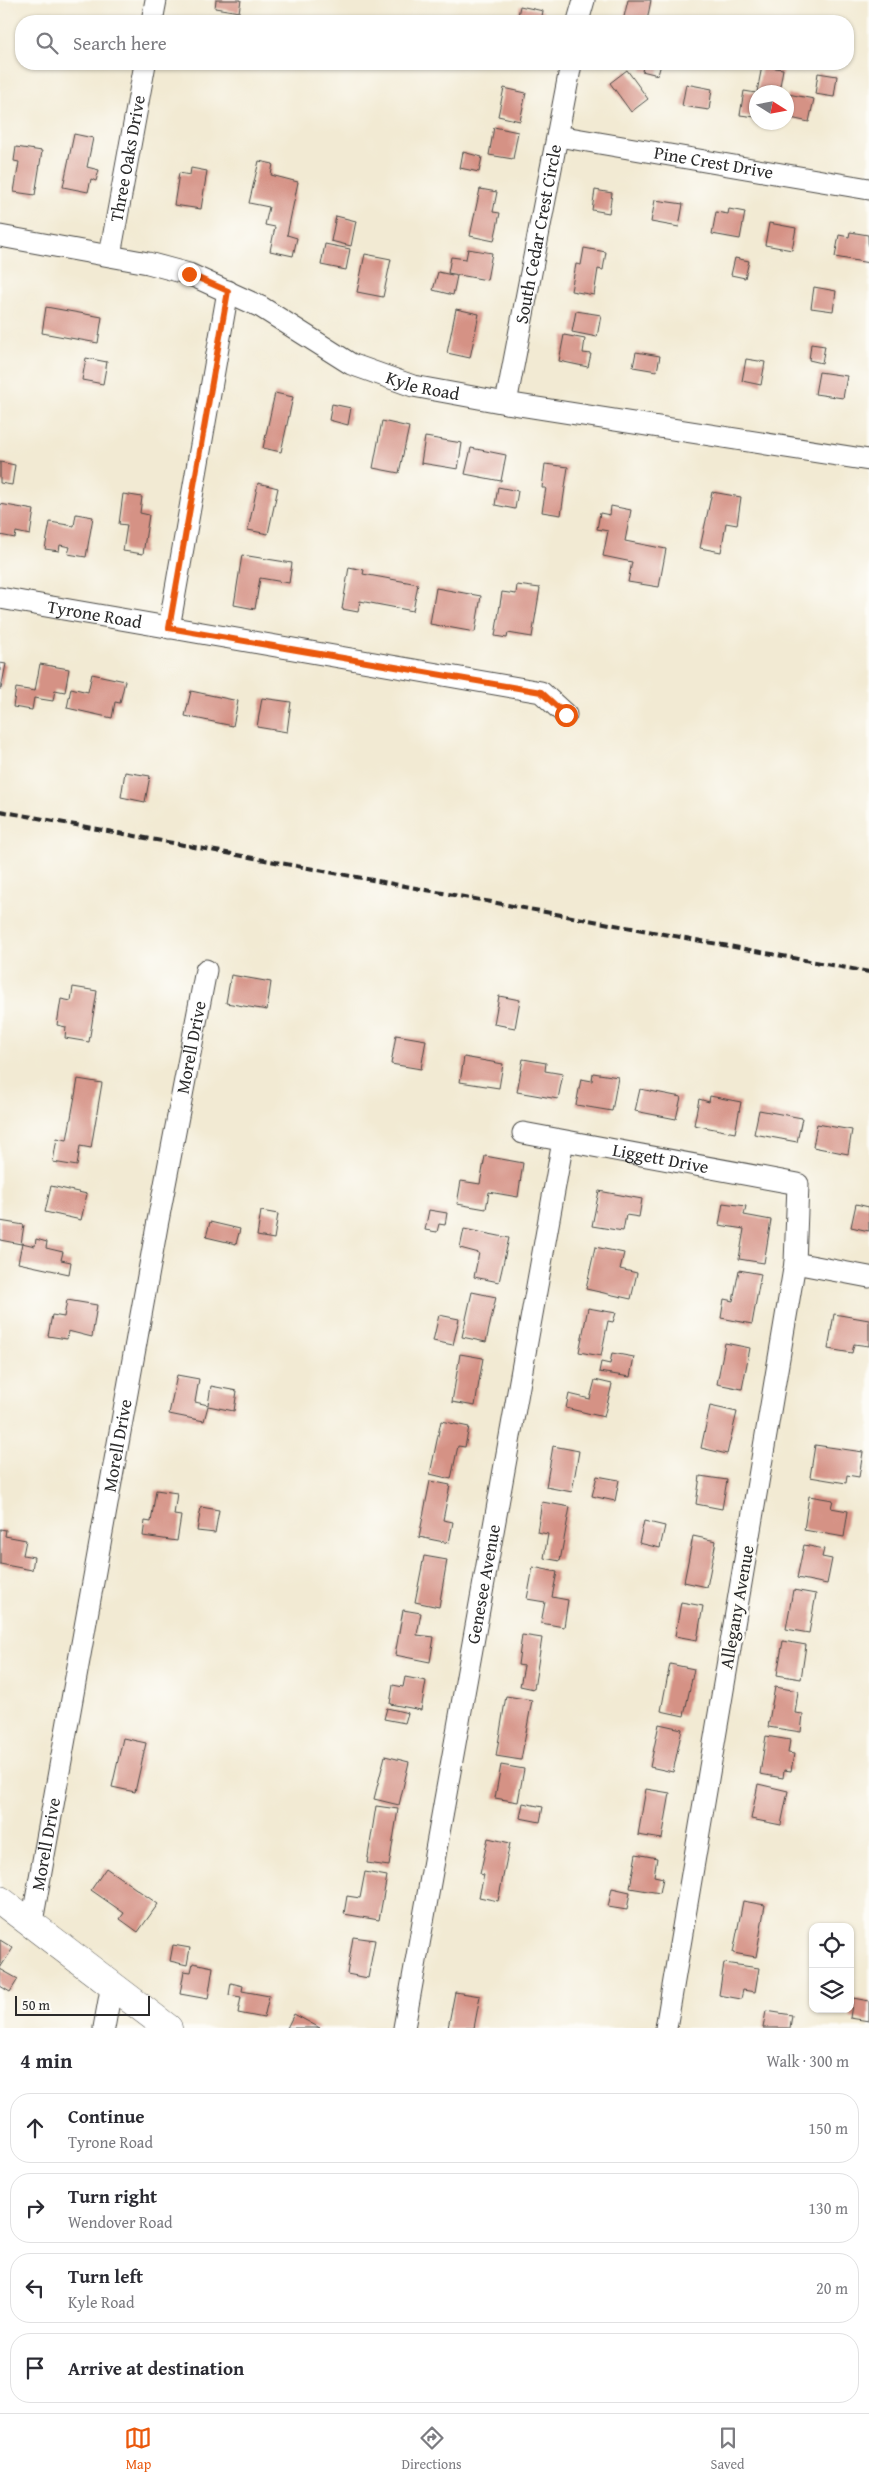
<!DOCTYPE html>
<html lang="en">
<head>
<meta charset="utf-8">
<style>
  body { margin:0; font-family:"Gentium Book Plus",serif; background:#f7f7f7; color:#2b2b33 }
  .controls { position:absolute; right:15px; bottom:15px; display:grid; overflow:hidden; border-radius:10px; box-shadow:0 1px 4px #0004 }
  .controls button { width:45px; height:45px; display:grid; place-items:center; padding:0; border:0; border-bottom:1px solid #e1e1e2; background:#fff; color:#2b2b33; font:25px sans-serif }
  .compass { position:absolute; left:749px; top:85px; width:45px; height:45px; border-radius:50%; background:#fff; box-shadow:0 1px 4px #0004; rotate:101deg }
  .scale { position:absolute; left:15px; bottom:12px; width:135px; box-sizing:border-box; padding-left:5px; border:2px solid #2b2b2b; border-top:0; font-size:14px; line-height:18px; white-space:nowrap; color:#2b2b2b; -webkit-text-stroke:4px #fdfcf7; paint-order:stroke }
  .stop { position:absolute; width:15px; height:15px; margin:-11px; border:4px solid #ea580c; border-radius:50%; background:#fff }
  .stop.end { background:#ea580c; border-color:#fff; box-shadow:0 1px 5px #0008 }
  .list { margin:0; padding:0; list-style:none }
  h2 { display:flex; justify-content:space-between; align-items:center; height:65px; margin:0; padding:0 20px; font-size:21px }
  h2 small { font-size:16px; font-weight:400; color:#7c7c81 }
  .list li { display:grid; grid-template-columns:32px 1fr auto; gap:15px; align-items:center; box-sizing:border-box; height:70px; margin:0 10px 10px; padding:0 10px; border:1px solid #e1e1e2; border-radius:20px }
  .list b { display:block; font-size:19px; white-space:nowrap }
  .list p { margin:0; font-size:16px; white-space:nowrap; color:#7c7c81 }
  .list em { font-size:16px; font-style:normal; color:#7c7c81 }
  .icon { flex:none; width:28px; height:28px; fill:none; stroke:currentColor; stroke-width:2; stroke-linecap:round; stroke-linejoin:round }
  .map { position:relative; flex:none; width:869px; height:2028px; overflow:hidden }
  .search { position:absolute; background:#fff; box-shadow:0 1px 4px #0004; left:15px; right:15px; top:15px; height:55px; display:flex; align-items:center; gap:12px; box-sizing:border-box; padding:0 18px; border-radius:20px; color:#7c7c81; font-size:19px }
  .sheet { height:385px; background:#fff }
  nav { display:flex; justify-content:space-around; align-items:center; box-sizing:border-box; height:70px; border-top:1px solid #e1e1e2; background:#fff; font-size:14px; color:#7c7c81 }
  nav a { display:grid; justify-items:center; gap:2px }
  nav .on { color:#ea580c }
  .map>svg:first-child { display:block }
  .building { fill:#d59285 }
  .lines { fill:none; stroke-linecap:round; stroke-linejoin:round }
  .street-casing { stroke:#494844; stroke-width:23 }
  .secondary-casing { stroke:#494844; stroke-width:29 }
  .street { stroke:#fff; stroke-width:21 }
  .secondary { stroke:#fff; stroke-width:28 }
  .rail { stroke:#2b2b2b; stroke-width:4; stroke-dasharray:8 4; stroke-linecap:butt }
  .route { stroke:#ea580c; stroke-width:6 }
  .labels { text-anchor:middle; stroke-width:5; stroke-linejoin:round; paint-order:stroke }
  .street-label { font-size:18px; fill:#2b2b2b; stroke:#fdfcf7 }
</style>
</head>
<body>
<div class="map">
<svg width="869" height="2028" viewBox="0 0 869 2028">
  <rect width="100%" height="100%" fill="#fdfcf7"/>
  <filter id="ink" filterUnits="userSpaceOnUse"><feTurbulence type="fractalNoise" baseFrequency=".02" numOctaves="2"/><feDisplacementMap in="SourceGraphic" scale="10" xChannelSelector="R" yChannelSelector="G"/><feConvolveMatrix kernelMatrix="1 2 1 2 8 2 1 2 1" color-interpolation-filters="sRGB"/></filter>
  <filter id="wash" filterUnits="userSpaceOnUse"><feTurbulence type="fractalNoise" baseFrequency=".0096" numOctaves="4" result="noise"/><feDisplacementMap in="SourceGraphic" scale="20" xChannelSelector="R" yChannelSelector="G"/><feGaussianBlur stdDeviation="1.12" result="paint"/><feColorMatrix in="noise" values="0 0 0 0 0 0 0 0 0 0 0 0 0 0 0 0 0 1.4 0 .05"/><feComposite in="paint" operator="in"/></filter>
  <g filter="url(#wash)">
    <rect width="100%" height="100%" fill="#f2ead3"/>
    <g id="blocks">
      <!-- building -->
      <path class="building" d="M216 0H241L239 12 215 8Z
        M628 0H651L647 21H623Z
        M520 6 543 11 541 21H517Z
        M644 64H661L658 75 642 71Z
        M762 66 783 69 779 92H757Z
        M627 70 648 99 631 112 610 83Z
        M818 73 837 76 834 97 815 94Z
        M686 84 712 89 709 110 682 106Z
        M504 88 526 93 520 121 498 116Z
        M744 91 756 93V117L740 115Z
        M788 94 814 99 809 122 786 117Z
        M494 127 518 132 513 159 489 155Z
        M74 134 93 138 87 167 99 170 96 181 91 179 88 192 63 187Z
        M16 147 42 151 35 195 14 192 19 162 14 161Z
        M463 152 482 157 479 172 460 168Z
        M259 161 273 164 271 175 298 182 287 235 297 238 293 256 270 251 275 227 265 225 269 207 249 203Z
        M191 168 207 171 201 209 174 205 179 173 190 175Z
        M480 189 497 192 493 212 500 213 494 241 470 236Z
        M595 190 612 193 609 213 592 210Z
        M655 200 683 204 679 227 651 222Z
        M729 209 745 212 740 239 712 234 716 212 728 214Z
        M336 216 356 221 351 246 331 241Z
        M769 223 796 228 792 250 765 245Z
        M850 232 868 235 869 263 835 257 839 235 849 237Z
        M325 244 350 249 346 270 321 265Z
        M584 248 606 252 603 270 598 269 594 295 571 291 576 264 581 265Z
        M468 249 492 253 487 280 448 273 451 257 466 259Z
        M365 254 391 259 383 297 357 292Z
        M735 258 749 261 745 278 731 275Z
        M438 272 457 276 453 295 433 290Z
        M814 287 836 291 833 311 811 308Z
        M46 307 102 317 98 343 42 333Z
        M456 309 479 314 470 358 447 353Z
        M576 311 601 315 597 337 572 332Z
        M564 335 585 339 583 353 591 354 588 367 559 361Z
        M811 344 825 346 822 363 809 360Z
        M636 352 660 356 657 371 633 367Z
        M86 358 107 362 103 384 82 380Z
        M746 359 765 362 761 385 742 381Z
        M819 372 847 376 843 398 815 394Z
        M275 393 293 397 281 452 263 448Z
        M332 404 351 408 348 425 329 420Z
        M382 421 409 427 399 473 373 468Z
        M425 437 462 443 458 469 421 463Z
        M471 448 506 455 501 481 465 474Z
        M0 462 15 465 12 485 0 483Z
        M545 464 568 467 561 515 542 512 546 488H542Z
        M258 483 278 488 268 534 248 530Z
        M498 487 518 491 515 509 495 505Z
        M712 492 741 497 737 525 726 523 721 552 700 548Z
        M123 494 142 497 140 513 149 515 143 554 123 551 127 525 119 524Z
        M0 504 34 510 30 535 16 532 15 538 0 535Z
        M611 506 631 510 625 541 666 549 659 587 628 582 632 562 603 556 608 531 597 529 600 513 610 515Z
        M76 514 93 517 86 557 68 554 70 547 60 545 59 551 45 549 50 522 74 526Z
        M242 555 292 563 289 583 260 578 255 609 234 605Z
        M349 567 364 570 363 574 418 584 413 611 360 601 358 612 342 609Z
        M517 585 540 588 532 637 508 633 507 638 495 636 502 592 516 594Z
        M436 588 481 596 475 632 430 624Z
        M0 663 6 664 1 689H0Z
        M40 664 69 669 65 692 55 690 53 701 34 698 32 710 13 707 16 688 35 691Z
        M92 674 125 681 120 703 115 702 112 718 67 708 71 688 88 692Z
        M191 691 238 701 233 726 185 716Z
        M262 698 291 702 287 732 257 727Z
        M125 772 150 776 145 802 121 797Z
        M231 975 271 982 267 1010 226 1003Z
        M73 987 97 991 89 1042 65 1038 66 1027 57 1025 61 999 71 1001Z
        M499 996 520 1000 515 1028 494 1024Z
        M396 1035 426 1040 421 1069 391 1064Z
        M464 1057 503 1064 499 1088 460 1082Z
        M523 1059 546 1063 545 1071 563 1074 558 1099 517 1092Z
        M593 1073 618 1077 612 1111 576 1105 581 1079 592 1081Z
        M78 1079 102 1083 91 1148 80 1146 77 1166 53 1162 57 1138 67 1140Z
        M640 1089 681 1097 676 1119 635 1111Z
        M710 1096 741 1102 735 1133 694 1125 699 1099 709 1102Z
        M759 1110 802 1118 797 1142 754 1134Z
        M817 1124 852 1130 848 1154 813 1147Z
        M485 1156 523 1163 518 1197 489 1192 486 1209 457 1204 461 1181 480 1184Z
        M51 1186 87 1194 81 1220 45 1212Z
        M599 1191 642 1199 639 1217 626 1215 623 1231 592 1226Z
        M723 1203 746 1206 744 1215 771 1220 764 1263 739 1259 744 1229 719 1225Z
        M856 1204 869 1207V1231L851 1227Z
        M429 1210 447 1213 445 1225 439 1224 437 1232 425 1230Z
        M261 1211 278 1214 274 1239 257 1236Z
        M0 1221 24 1225 21 1244 0 1240Z
        M210 1222 240 1229 236 1244 206 1237Z
        M464 1229 509 1238 499 1282 474 1277 479 1253 460 1248Z
        M36 1239 47 1242 46 1248 63 1252 61 1260 71 1262 69 1274 18 1263 22 1243 35 1246Z
        M595 1247 624 1253 620 1269 637 1273 631 1299 586 1289Z
        M739 1270 761 1274 752 1324 721 1318 724 1299 733 1301Z
        M472 1292 496 1297 486 1342 462 1337Z
        M67 1300 97 1305 92 1337 68 1331 67 1339 48 1336 52 1315 64 1317Z
        M588 1308 616 1313 613 1322 608 1321 601 1356 579 1352Z
        M834 1314 869 1320V1346L854 1344 852 1353 828 1349Z
        M439 1315 459 1319 453 1345 433 1341Z
        M725 1343 750 1348 742 1389 717 1384Z
        M612 1353 634 1357 630 1377 599 1372 601 1362 610 1364Z
        M460 1354 483 1358 475 1406 452 1402Z
        M177 1375 199 1379 195 1402 208 1405 211 1386 237 1391 234 1411 208 1406 204 1421 169 1414Z
        M595 1380 612 1384 604 1417 566 1408 569 1394 590 1399Z
        M710 1406 737 1412 727 1454 701 1448Z
        M441 1421 469 1427 465 1447 458 1446 451 1479 430 1474Z
        M815 1445 863 1452 859 1477 847 1475 846 1483 810 1477Z
        M553 1446 579 1451 572 1492 546 1487Z
        M597 1476 619 1480 615 1501 592 1496Z
        M700 1476 727 1480 722 1509 696 1504Z
        M430 1481 450 1485 443 1520 453 1522 449 1543 419 1537Z
        M156 1490 177 1493 174 1515 181 1516 177 1541 143 1536 145 1521 151 1522Z
        M809 1496 833 1500 831 1508 848 1511 844 1537 804 1530Z
        M542 1502 570 1507 560 1561 544 1558 548 1534 537 1532Z
        M201 1507 219 1510 215 1533 197 1531Z
        M644 1521 665 1526 660 1548 639 1543Z
        M0 1529 6 1530 5 1536 26 1540 23 1555 34 1557 32 1570 0 1564Z
        M693 1536 716 1541 707 1587 684 1582Z
        M804 1545 824 1549 822 1557 832 1559 827 1584 797 1578Z
        M424 1556 447 1560 439 1607 415 1602Z
        M533 1567 557 1572 552 1597 568 1600 564 1627 541 1623 545 1602 527 1599Z
        M793 1590 816 1594 809 1633 786 1629Z
        M681 1602 703 1606 697 1640 675 1636Z
        M403 1610 421 1613 417 1635 434 1637 430 1662 395 1655Z
        M522 1635 542 1638 534 1689 520 1686 524 1666 518 1665Z
        M783 1641 806 1645 801 1679 777 1675Z
        M670 1664 694 1669 684 1716 661 1711Z
        M405 1677 426 1681 421 1710 390 1704 393 1685 403 1687Z
        M775 1687 798 1691 795 1713 803 1714 801 1732 768 1727Z
        M506 1696 532 1700 521 1760 496 1756Z
        M387 1708 408 1713 405 1723 384 1719Z
        M659 1724 682 1729 673 1772 650 1767Z
        M766 1736 790 1740 788 1753 794 1754 791 1771 784 1770 783 1778 760 1774Z
        M123 1738 146 1743 135 1792 112 1787Z
        M385 1756 409 1762 399 1805 374 1799Z
        M501 1765 524 1769 518 1802 495 1798Z
        M758 1784 788 1791 781 1825 751 1819Z
        M646 1789 670 1793 662 1839 638 1835Z
        M523 1803 543 1807 540 1822 520 1818Z
        M376 1806 398 1809 389 1866 367 1863Z
        M488 1838 510 1843 498 1901 479 1897 484 1875 480 1874Z
        M636 1854 657 1858 654 1876 663 1878 660 1893 630 1888Z
        M106 1868 158 1904 138 1932 120 1919 124 1913 91 1890Z
        M365 1872 387 1876 379 1920 344 1914 347 1896 360 1898Z
        M612 1888 630 1892 627 1910 608 1907Z
        M743 1901 765 1905 756 1957 733 1953Z
        M353 1937 375 1940 368 1978 347 1974Z
        M0 1940 13 1948 0 1968Z
        M173 1945 190 1948 187 1965 170 1961Z
        M193 1963 213 1967 208 1999 180 1994 184 1971 191 1972Z
        M724 1963 759 1968 755 1992 743 1990 741 1999 719 1995Z
        M0 1969 18 1979 10 1992 0 1986Z
        M231 1983 243 1986 242 1991 269 1996 264 2018 238 2013 241 1997 229 1995Z
        M455 1992 480 1996 474 2028H448Z
        M853 1998 869 2001V2021L850 2018Z
        M766 2011 792 2015 790 2028H763Z
        M294 2014 320 2028H287Z"/>
    </g>
  </g>
  <g filter="url(#ink)">
    <use href="#blocks" fill-opacity="0" stroke="#494844" stroke-width="1"/>
    <g class="lines">
      <!-- street casing -->
      <g class="street-casing">
        <g id="street">
          <path d="M152 21 156 0"/>
          <path d="M578 21 584 0"/>
          <path id="s1" d="M558 136 869 189"/>
          <path id="s2" d="M0 236 148 263 189 274 261 307 351 364 413 386 506 403 869 460"/>
          <path id="s3" d="M110 255 145 64"/>
          <path id="s4" d="M506 403 571 64"/>
          <path id="s5" d="M0 598 541 692 566 715"/>
          <path d="M169 628 228 291"/>
          <path id="s6" d="M523 1133 798 1184 795 1263 666 2028"/>
          <path d="M795 1263 869 1277"/>
          <path id="s7" d="M32 1922 157 1226 206 970"/>
          <path d="M104 2028 112 1984"/>
          <path id="s8" d="M404 2028 563 1141"/>
        </g>
      </g>
      <!-- secondary casing -->
      <g class="secondary-casing">
        <path id="secondary" d="M0 1900 168 2028"/>
      </g>
      <!-- street -->
      <use href="#street" class="street"/>
      <!-- secondary -->
      <use href="#secondary" class="secondary"/>
      <!-- rail -->
      <path class="rail" d="M0 811 869 972"/>
    </g>
  </g>
  <g class="lines" filter="url(#ink)">
    <!-- route -->
    <path class="route" d="M189 274 228 291 169 628 541 692 566 715"/>
  </g>
  <g class="labels">
    <!-- street labels -->
    <g class="street-label">
      <text dy="6" stroke="none"><textPath href="#s3" startOffset="98">Three Oaks Drive</textPath></text>
      <text dy="6" stroke="none"><textPath href="#s1" startOffset="158">Pine Crest Drive</textPath></text>
      <text dy="6" stroke="none"><textPath href="#s4" startOffset="172">South Cedar Crest Circle</textPath></text>
      <text dy="6" stroke="none"><textPath href="#s2" startOffset="454">Kyle Road</textPath></text>
      <text dy="6" stroke="none"><textPath href="#s5" startOffset="96">Tyrone Road</textPath></text>
      <text dy="6" stroke="none"><textPath href="#s7" startOffset="889">Morell Drive</textPath></text>
      <text dy="6" stroke="none"><textPath href="#s6" startOffset="140">Liggett Drive</textPath></text>
      <text dy="6" stroke="none"><textPath href="#s7" startOffset="484">Morell Drive</textPath></text>
      <text dy="6" stroke="none"><textPath href="#s8" startOffset="451">Genesee Avenue</textPath></text>
      <text transform="translate(737 1607) rotate(-80)" y="6">Allegany Avenue</text>
      <text dy="6" stroke="none"><textPath href="#s7" startOffset="79">Morell Drive</textPath></text>
    </g>
  </g>
</svg>
<div class="controls">
<button><svg class="icon" aria-label="locate" viewBox="0 0 24 24"><circle cx="12" cy="12" r="6"/><path d="M12 2v4M12 18v4M2 12h4M18 12h4"/></svg></button>
<button><svg class="icon" aria-label="layers" viewBox="0 0 24 24"><path d="M12 4l9 5-9 5-9-5zM3 14l9 5 9-5"/></svg></button>
</div>
<svg class="compass" viewBox="-18 -18 36 36"><path d="M0-13l5 13h-10z" fill="#e53935"/><path d="M0 13l5-13h-10z" fill="#7c7c81"/></svg>
<div class="scale">50 m</div>
<div class="stop" style="left:566px;top:715px"></div>
<div class="stop end" style="left:189px;top:274px"></div>
<div class="search"><svg class="icon" aria-label="search" viewBox="0 0 24 24"><circle cx="10" cy="10" r="6"/><path d="M15 15l6 6"/></svg>Search here</div>
</div>
<section class="sheet">
<h2>4 min<small>Walk · 300 m</small></h2>
<ul class="list">
<li><svg class="icon" aria-label="ahead" viewBox="0 0 24 24"><path d="M12 20V5M6 11l6-6 6 6"/></svg><div><b>Continue</b><p>Tyrone Road</p></div><em>150 m</em></li>
<li><svg class="icon" aria-label="right" viewBox="0 0 24 24"><path d="M7 20v-9h11M14 6l5 5-5 5"/></svg><div><b>Turn right</b><p>Wendover Road</p></div><em>130 m</em></li>
<li><svg class="icon" aria-label="left" viewBox="0 0 24 24"><path d="M17 20v-9H6M10 6l-5 5 5 5"/></svg><div><b>Turn left</b><p>Kyle Road</p></div><em>20 m</em></li>
<li><svg class="icon" aria-label="arrive" viewBox="0 0 24 24"><path d="M6 21V4h12l-3 4 3 4H6"/></svg><div><b>Arrive at destination</b></div></li>
</ul>
</section>
<nav>
<a class="on"><svg class="icon" aria-label="map" viewBox="0 0 24 24"><path d="M3 6l6-2 6 2 6-2v14l-6 2-6-2-6 2zM9 4v14M15 6v14"/></svg>Map</a>
<a><svg class="icon" aria-label="directions" viewBox="0 0 24 24"><path d="M12 3l9 9-9 9-9-9zM9 14v-3h6M13 9l2 2-2 2"/></svg>Directions</a>
<a><svg class="icon" aria-label="saved" viewBox="0 0 24 24"><path d="M7 4h10v16l-5-4-5 4z"/></svg>Saved</a>
</nav>
</body>
</html>
